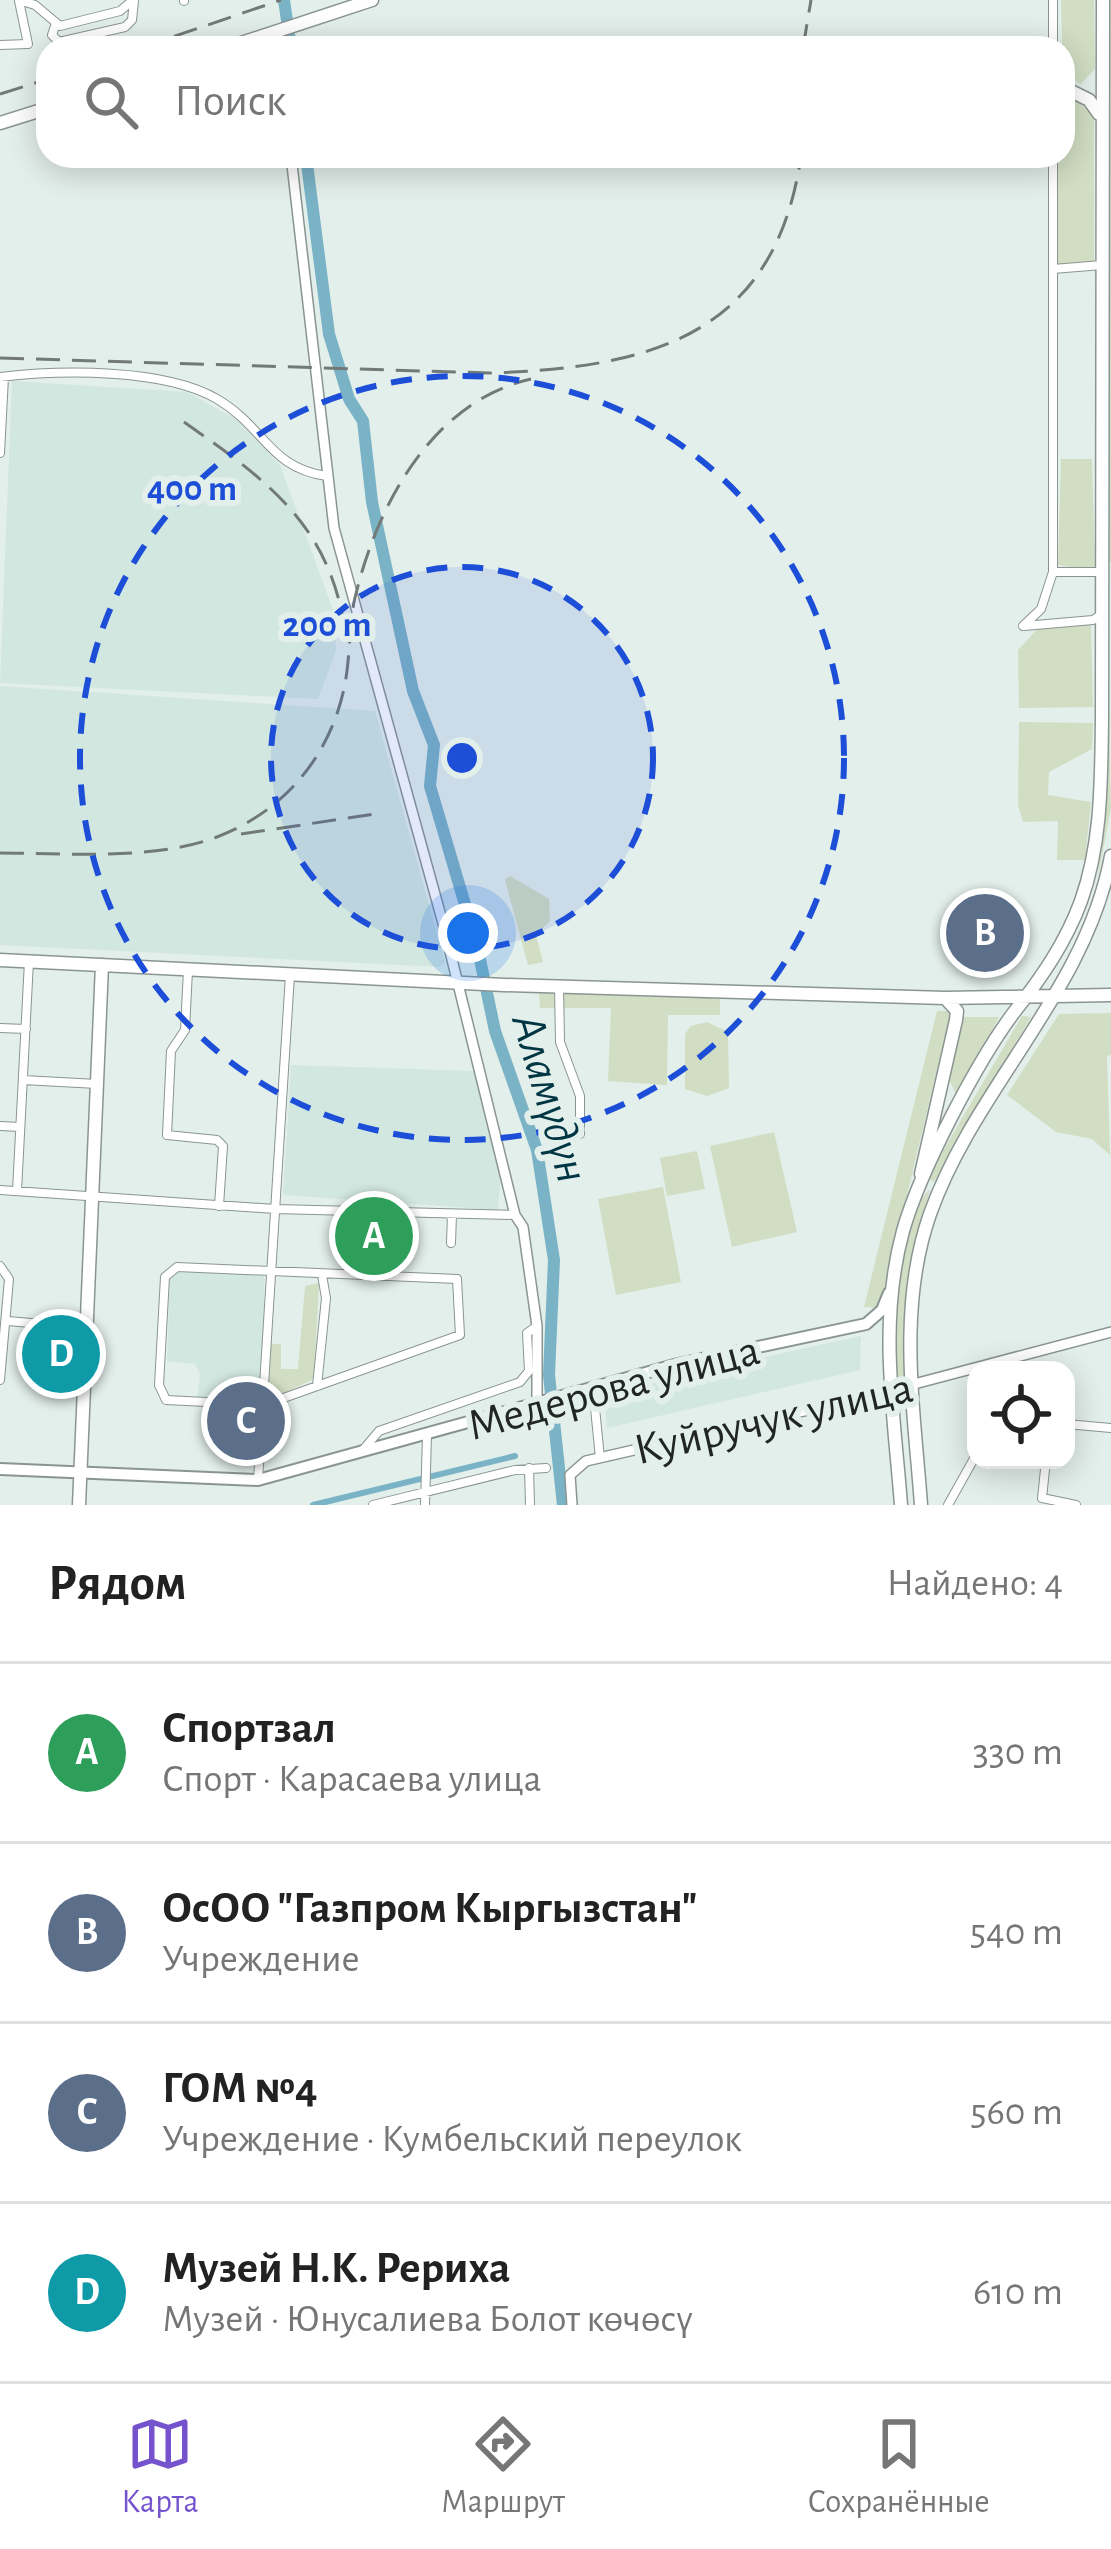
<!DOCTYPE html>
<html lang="ru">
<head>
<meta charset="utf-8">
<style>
  body { margin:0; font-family:"Alegreya Sans",sans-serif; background:#f6f6f6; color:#222 }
  .controls { position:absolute; right:36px; bottom:36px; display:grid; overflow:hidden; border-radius:24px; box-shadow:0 6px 30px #0003 }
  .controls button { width:108px; height:108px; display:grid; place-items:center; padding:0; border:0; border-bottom:3px solid #e0e0e0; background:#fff; color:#222; font:60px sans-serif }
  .you { position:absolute; left:468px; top:933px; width:42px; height:42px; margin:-30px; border:9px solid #fff; border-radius:50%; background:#1a73e8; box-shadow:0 0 0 18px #1a73e833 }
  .badge { display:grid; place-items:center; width:78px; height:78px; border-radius:50%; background:#7553cd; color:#fff; font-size:39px; font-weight:700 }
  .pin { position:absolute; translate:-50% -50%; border:6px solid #fff; box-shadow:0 3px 12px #0006 }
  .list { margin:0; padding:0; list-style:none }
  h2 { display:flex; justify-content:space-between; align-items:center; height:156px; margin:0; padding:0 48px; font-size:51px }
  h2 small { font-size:39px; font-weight:400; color:#767676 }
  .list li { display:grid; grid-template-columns:78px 1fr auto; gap:36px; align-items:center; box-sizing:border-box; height:180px; padding:0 48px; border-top:3px solid #e0e0e0 }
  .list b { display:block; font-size:45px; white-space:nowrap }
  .list p { margin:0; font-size:39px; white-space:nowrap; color:#767676 }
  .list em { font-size:39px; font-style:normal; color:#767676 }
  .icon { flex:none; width:66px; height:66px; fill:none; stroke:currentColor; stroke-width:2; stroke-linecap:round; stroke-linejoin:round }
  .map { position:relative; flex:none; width:1111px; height:1505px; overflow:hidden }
  .search { position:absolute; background:#fff; box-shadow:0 6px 30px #0003; left:36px; right:36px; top:36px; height:132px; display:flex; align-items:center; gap:30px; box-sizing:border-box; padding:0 42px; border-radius:36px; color:#767676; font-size:45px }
  .sheet { height:876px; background:#fff }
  nav { display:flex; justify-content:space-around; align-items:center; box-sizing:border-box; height:168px; border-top:3px solid #e0e0e0; background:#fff; font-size:33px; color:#767676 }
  nav a { display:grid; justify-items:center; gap:6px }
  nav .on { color:#7553cd }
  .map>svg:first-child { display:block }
  .built { fill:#d2e7e0 }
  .green { fill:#d1dec3 }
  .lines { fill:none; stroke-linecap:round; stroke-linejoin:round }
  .canal { stroke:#7ab3c6; stroke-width:6 }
  .river { stroke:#7ab3c6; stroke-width:12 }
  .minor-casing { stroke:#8a9592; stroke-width:10 }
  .tertiary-casing { stroke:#8a9592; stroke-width:12 }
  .secondary-casing { stroke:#8a9592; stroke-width:14 }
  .primary-casing { stroke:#8a9592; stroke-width:15 }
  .minor { stroke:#fff; stroke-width:8 }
  .tertiary { stroke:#fff; stroke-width:9 }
  .secondary { stroke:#fff; stroke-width:10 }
  .primary { stroke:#fff; stroke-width:12 }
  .rail { stroke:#727a77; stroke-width:3; stroke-dasharray:24 12; stroke-linecap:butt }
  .ring { fill:none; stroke:#1d4ed8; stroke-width:6; stroke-dasharray:21 15 }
  .labels { text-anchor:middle; stroke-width:12; stroke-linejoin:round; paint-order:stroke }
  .street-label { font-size:45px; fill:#212624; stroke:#e3efeb }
  .water-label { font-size:48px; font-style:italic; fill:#003544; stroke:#e3efeb }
  .centre { fill:#1d4ed8; stroke:#e3efeb; stroke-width:6 }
  .ring-label { font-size:36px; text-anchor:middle; font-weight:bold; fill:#1d4ed8; stroke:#e3efeb; stroke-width:12; stroke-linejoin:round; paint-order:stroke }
</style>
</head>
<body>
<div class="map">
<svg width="1111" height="1505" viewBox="0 0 1111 1505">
  <rect width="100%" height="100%" fill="#e3efeb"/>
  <!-- built -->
  <path class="built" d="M12 381 187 392 237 420 280 465 332 607 336 650 318 699 0 683Z
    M0 686 375 711 445 962 439 967 0 945Z
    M291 1065 475 1071 501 1172 498 1210 283 1195Z
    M170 1272 264 1274V1393L257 1401 197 1400 200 1374 195 1364 167 1361Z
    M861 1336 860 1370 607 1428 604 1398 681 1375Z"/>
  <!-- green -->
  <path class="green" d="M1061 0H1094L1095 69 1081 84 1063 75Z
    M1106 0H1111V562H1107Z
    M1063 93 1094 113V265H1056L1053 156H1063Z
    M1061 459H1092L1095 571 1058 565Z
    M1107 584 1111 808 1097 882 1106 812Z
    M1091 623 1093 707 1019 708 1018 650 1040 626Z
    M1019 722 1093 723 1092 749 1049 772 1048 795 1091 802 1085 860H1057L1058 821 1023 822 1018 805Z
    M510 876 549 899 550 921 536 935 543 962 528 965 505 880Z
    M539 992 720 996V1015H668L667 1085 608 1081 611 1008H540Z
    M937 1011H951L880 1308 864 1307Z
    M1111 1013V1055L1107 1056 1110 1155 1092 1139 1056 1132 1007 1095 1059 1014Z
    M1022 1016 1031 1017 934 1182 927 1178Z
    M963 1017H999L957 1097 949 1079Z
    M707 1022 728 1032 729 1088 707 1096 685 1089V1034L691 1026Z
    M774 1132 797 1232 732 1247 710 1146Z
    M697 1151 705 1189 667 1196 660 1158Z
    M663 1187 681 1282 616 1295 598 1199Z
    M930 1189 906 1286V1377L896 1382C890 1339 897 1216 930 1189Z
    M319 1283 314 1379 267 1401 269 1344H281V1369H298L305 1286Z"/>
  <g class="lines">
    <!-- canal -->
    <path class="canal" d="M313 1505 515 1456"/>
    <!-- river -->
    <path class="river" d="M284 0 291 48
      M306 156 329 334 349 399 363 421 372 502 413 691 434 745 430 786 477 945 495 1031 537 1150 554 1260 549 1375 563 1505"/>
    <!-- minor casing -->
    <g class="minor-casing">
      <path id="minor" d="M19 0 35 5 60 26 120 11 133 0
        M184 0V1
        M55 26 52 35 59 42 125 27 132 20 134 1
        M0 45 28 44 19 1
        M1053 48V0
        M1053 269 1102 265
        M0 377C60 370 164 368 217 399 265 427 269 468 327 476
        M0 453 4 377
        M1053 572H1102
        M1023 626 1041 609 1053 572V156
        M1024 626 1093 620 1102 614
        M188 970 185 1030 171 1051 167 1135 217 1140 223 1146 219 1206
        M559 987 560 1042 580 1096V1134
        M0 1028 26 1029
        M23 1080 97 1084
        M0 1126 20 1127
        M0 1190 275 1209 515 1215
        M17 1191 29 961
        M451 1243 452 1214
        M0 1266 9 1279 0 1380
        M177 1267 457 1279 460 1335 264 1405 166 1400 159 1385 165 1277Z
        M8 1321 88 1328
        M317 1386 326 1298 322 1275
        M593 1388 600 1458
        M1066 1424 1111 1428
        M362 1451 379 1431 520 1382 529 1371 527 1333 537 1326
        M1046 1460 1042 1498 1076 1505
        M529 1468 530 1505
        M258 1480 290 975
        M373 1505 515 1470 546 1468
        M425 1505 427 1435
        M948 1505 976 1455"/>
    </g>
    <!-- tertiary casing -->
    <g class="tertiary-casing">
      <path id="tertiary" d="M291 156 334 528 444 927 515 1215 523 1227 537 1326V1405
        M572 1505 570 1475 586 1461 865 1397 1111 1332"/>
    </g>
    <!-- secondary casing -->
    <g class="secondary-casing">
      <path id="secondary" d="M0 1469 258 1480 678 1364 866 1324 882 1310 889 1293"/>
    </g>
    <!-- primary casing -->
    <g class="primary-casing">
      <path id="primary" d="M226 48 372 0
        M1063 87 1089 100 1099 114
        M0 123 48 108
        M0 960 504 985 945 998 1111 995
        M921 1174 956 1020 957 1011 946 999
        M79 1505 102 965
        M901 1505C894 1413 878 1322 903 1231 920 1171 977 1061 1015 1011 1042 977 1066 942 1081 901 1102 842 1101 781 1102 720L1103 0
        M921 1505C914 1408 897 1308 930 1214 975 1087 1086 991 1111 856"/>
    </g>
    <!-- minor -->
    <use href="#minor" class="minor"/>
    <!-- tertiary -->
    <use href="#tertiary" class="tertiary"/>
    <!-- secondary -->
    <use href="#secondary" class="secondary"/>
    <!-- primary -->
    <use href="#primary" class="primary"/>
    <!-- rail -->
    <path class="rail" d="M140 48 281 0
      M803 48 811 0
      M0 94 48 79
      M0 358 489 373C649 368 775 337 801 156
      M184 422C265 479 330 524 345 631
      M241 834 375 814
      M0 853C68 853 152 861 217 837 285 811 331 755 345 684 350 657 349 629 354 602 375 509 430 402 531 379"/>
  </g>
  <!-- distance rings -->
  <circle cx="462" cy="758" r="191" fill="#1d4ed8" fill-opacity=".12"/>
  <g class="ring">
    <circle cx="462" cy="758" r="191"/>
    <circle cx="462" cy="758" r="382"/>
  </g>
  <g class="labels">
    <!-- street labels -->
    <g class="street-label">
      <text transform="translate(613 1386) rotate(-15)" y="16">Медерова улица</text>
      <text transform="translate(773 1417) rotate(-13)" y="16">Куйручук улица</text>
    </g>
    <!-- water labels -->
    <g class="water-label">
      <text transform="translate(552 1097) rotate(74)" y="17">Аламүдүн</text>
    </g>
  </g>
  <circle cx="462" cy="758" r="18" class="centre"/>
  <g class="ring-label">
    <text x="192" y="500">400 m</text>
    <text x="327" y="636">200 m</text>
  </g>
</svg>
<div class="controls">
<button><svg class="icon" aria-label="locate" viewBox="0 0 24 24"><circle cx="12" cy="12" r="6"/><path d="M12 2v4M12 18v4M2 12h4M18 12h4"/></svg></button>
</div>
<div class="you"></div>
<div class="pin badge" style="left:374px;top:1236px;background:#2e9e5b">A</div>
<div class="pin badge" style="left:985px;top:933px;background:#5c6f8a">B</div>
<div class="pin badge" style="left:246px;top:1421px;background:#5c6f8a">C</div>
<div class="pin badge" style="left:61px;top:1354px;background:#0f9aa8">D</div>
<div class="search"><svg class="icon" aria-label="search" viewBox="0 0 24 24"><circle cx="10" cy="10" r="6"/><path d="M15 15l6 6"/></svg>Поиск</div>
</div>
<section class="sheet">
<h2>Рядом<small>Найдено: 4</small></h2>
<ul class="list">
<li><span class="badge" style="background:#2e9e5b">A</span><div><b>Спортзал</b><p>Спорт · Карасаева улица</p></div><em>330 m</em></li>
<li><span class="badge" style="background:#5c6f8a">B</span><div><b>ОсОО &quot;Газпром Кыргызстан&quot;</b><p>Учреждение</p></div><em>540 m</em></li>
<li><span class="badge" style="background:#5c6f8a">C</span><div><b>ГОМ №4</b><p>Учреждение · Кумбельский переулок</p></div><em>560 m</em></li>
<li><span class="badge" style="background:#0f9aa8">D</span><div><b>Музей Н.К. Рериха</b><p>Музей · Юнусалиева Болот көчөсү</p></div><em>610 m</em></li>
</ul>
</section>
<nav>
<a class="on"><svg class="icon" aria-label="map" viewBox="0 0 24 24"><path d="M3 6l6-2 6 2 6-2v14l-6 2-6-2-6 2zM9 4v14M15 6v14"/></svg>Карта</a>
<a><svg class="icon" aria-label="directions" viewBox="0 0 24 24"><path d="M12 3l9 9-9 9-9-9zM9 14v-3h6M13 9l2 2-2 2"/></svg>Маршрут</a>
<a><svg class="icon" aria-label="saved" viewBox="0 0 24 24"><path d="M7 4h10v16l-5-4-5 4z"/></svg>Сохранённые</a>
</nav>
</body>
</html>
